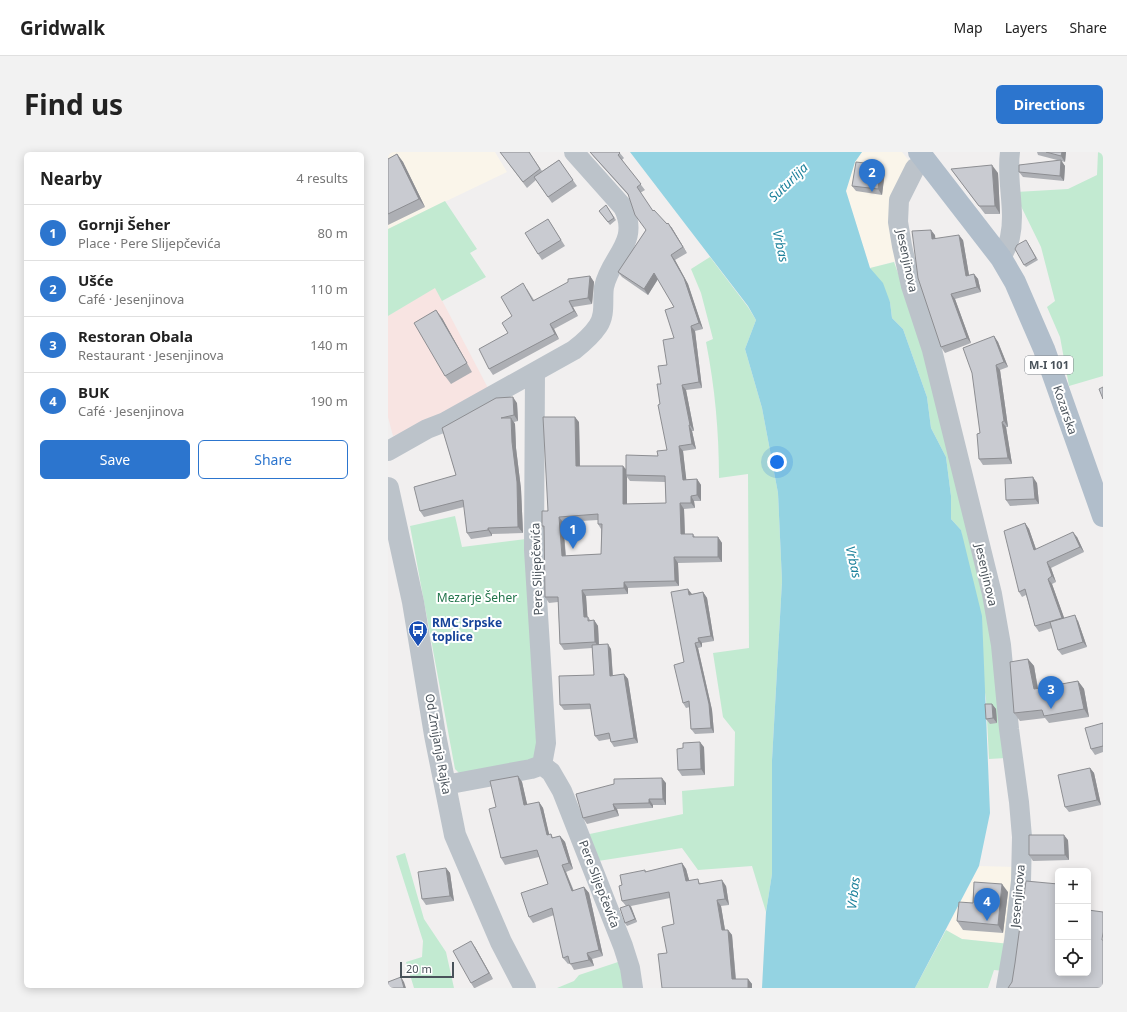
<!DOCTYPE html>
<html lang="en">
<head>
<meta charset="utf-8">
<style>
  body { margin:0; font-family:"Noto Sans",sans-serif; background:#f2f2f2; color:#222 }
  .controls { position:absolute; right:12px; bottom:12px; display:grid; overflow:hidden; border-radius:6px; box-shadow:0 2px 10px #0003 }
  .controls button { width:36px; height:36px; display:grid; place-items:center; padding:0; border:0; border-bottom:1px solid #e0e0e0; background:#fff; color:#222; font:20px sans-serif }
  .scale { position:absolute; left:12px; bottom:10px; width:54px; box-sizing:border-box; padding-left:4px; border:2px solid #49525a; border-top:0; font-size:11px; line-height:14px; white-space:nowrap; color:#49525a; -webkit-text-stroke:3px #fff; paint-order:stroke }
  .you { position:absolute; left:389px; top:310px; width:14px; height:14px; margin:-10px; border:3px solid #fff; border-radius:50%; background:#1a73e8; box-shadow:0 0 0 6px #1a73e833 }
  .badge { display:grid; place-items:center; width:26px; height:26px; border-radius:50%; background:#2c75ce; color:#fff; font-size:13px; font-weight:700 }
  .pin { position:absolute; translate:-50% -33px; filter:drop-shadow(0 1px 2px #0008) }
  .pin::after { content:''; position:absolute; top:21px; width:14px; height:12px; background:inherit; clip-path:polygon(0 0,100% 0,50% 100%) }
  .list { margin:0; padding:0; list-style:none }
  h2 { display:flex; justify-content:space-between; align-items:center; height:52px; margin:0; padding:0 16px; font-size:17px }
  h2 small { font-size:13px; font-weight:400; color:#767676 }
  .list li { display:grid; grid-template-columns:26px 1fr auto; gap:12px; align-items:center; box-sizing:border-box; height:56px; padding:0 16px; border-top:1px solid #e0e0e0 }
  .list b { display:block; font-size:15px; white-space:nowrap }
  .list p { margin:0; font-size:13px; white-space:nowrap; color:#767676 }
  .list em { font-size:13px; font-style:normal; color:#767676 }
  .actions { display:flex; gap:8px; padding:12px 16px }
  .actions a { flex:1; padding:9px 0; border:1px solid #2c75ce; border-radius:6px; text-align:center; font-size:14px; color:#2c75ce }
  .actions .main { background:#2c75ce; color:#fff }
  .icon { flex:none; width:22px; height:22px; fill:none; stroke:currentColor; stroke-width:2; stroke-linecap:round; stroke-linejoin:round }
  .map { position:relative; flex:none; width:715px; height:836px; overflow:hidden; border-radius:6px }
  header { display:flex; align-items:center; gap:24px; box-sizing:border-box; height:56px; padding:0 20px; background:#fff; border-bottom:1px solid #e0e0e0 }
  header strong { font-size:19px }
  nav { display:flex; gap:22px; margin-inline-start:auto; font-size:14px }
  .intro { display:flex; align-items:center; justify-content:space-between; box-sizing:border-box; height:96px; padding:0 24px }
  h1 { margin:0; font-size:28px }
  .button { padding:10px 18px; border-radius:6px; background:#2c75ce; color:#fff; font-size:14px; font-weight:700 }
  main { display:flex; gap:24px; padding:0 24px }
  aside { flex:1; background:#fff; border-radius:6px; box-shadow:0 2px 10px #0003 }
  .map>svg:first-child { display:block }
  .commercial { fill:#faf5ea }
  .medical { fill:#f8e4e2 }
  .green { fill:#c2ead1 }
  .water { fill:#94d3e2 }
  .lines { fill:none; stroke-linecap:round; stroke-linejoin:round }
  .minor { stroke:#bcc3ca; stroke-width:20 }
  .tertiary { stroke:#bcc3ca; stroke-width:22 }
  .primary { stroke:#b1becb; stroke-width:22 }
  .wall { fill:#adafb4; fill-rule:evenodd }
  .shaded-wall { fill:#8d8e92 }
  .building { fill:#c9cbd1; stroke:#8d8e92; fill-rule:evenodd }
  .labels { text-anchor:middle; stroke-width:4; stroke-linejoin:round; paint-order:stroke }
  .shield { fill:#fff; stroke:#80868c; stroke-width:1 }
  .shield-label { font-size:11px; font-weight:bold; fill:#49525a }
  .street-label { font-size:12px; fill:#49525a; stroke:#fff }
  .park-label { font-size:12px; fill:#21744a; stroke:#fff }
  .transit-label { font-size:12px; font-weight:bold; fill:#164399; stroke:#fff; text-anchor:start }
  .water-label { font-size:13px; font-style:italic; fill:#1c819b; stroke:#fff }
</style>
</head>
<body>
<header>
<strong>Gridwalk</strong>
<nav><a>Map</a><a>Layers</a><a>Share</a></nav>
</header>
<div class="intro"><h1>Find us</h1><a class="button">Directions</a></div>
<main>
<aside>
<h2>Nearby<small>4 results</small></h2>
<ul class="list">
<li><span class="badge">1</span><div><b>Gornji Šeher</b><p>Place · Pere Slijepčevića</p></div><em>80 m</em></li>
<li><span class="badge">2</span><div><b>Ušće</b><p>Café · Jesenjinova</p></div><em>110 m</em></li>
<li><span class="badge">3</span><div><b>Restoran Obala</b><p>Restaurant · Jesenjinova</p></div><em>140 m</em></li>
<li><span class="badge">4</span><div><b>BUK</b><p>Café · Jesenjinova</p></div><em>190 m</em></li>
</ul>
<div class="actions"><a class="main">Save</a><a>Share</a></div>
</aside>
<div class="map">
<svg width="715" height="836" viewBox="0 0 715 836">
  <rect width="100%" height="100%" fill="#f1efef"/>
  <!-- commercial -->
  <path class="commercial" d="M0 0H107L119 20 0 77Z
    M474 0H514L524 12 512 108 482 116 458 39 467 10Z
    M591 714 628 715 622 792 574 787 558 778Z"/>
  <!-- medical -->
  <path class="medical" d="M47 135 100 236 46 268 5 284 0 265V164Z"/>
  <!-- green -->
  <path class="green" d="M710 0H715V224L681 234 672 185 659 155 667 149 653 95 626 40 680 37 709 23Z
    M57 49 89 97 82 101 98 125 54 149 47 136 0 164V77Z
    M322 105 360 155 368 168 357 197 374 256 390 341 394 429 384 608V722L378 760 364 714 310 718 294 696 210 709 197 683 295 662 294 639 346 634 347 580 335 565 325 501 361 496 360 322 331 326C331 280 327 236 318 190L325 187 313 141 303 117Z
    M506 110 541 207 603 470 618 606 601 607 598 547 573 378 563 367V344L558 305 543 276 539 245 515 177 504 166 502 150 482 116Z
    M67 364 74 395 138 387 149 604 141 611 71 621 67 617 22 374Z
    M17 701 36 767 58 800 66 836H26L18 810 34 805 35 789 8 704Z
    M558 778 574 787 622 792 616 819 606 818 600 836H527Z
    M233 809 237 836H169L186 829 191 823Z"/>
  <!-- water -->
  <path class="water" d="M242 0H474L467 10 458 39 482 116 495 131 502 150 504 166 515 177 539 245 543 276 558 305 563 344V367L573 378 594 464 602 661 591 714 527 836H374L378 760 384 722V608L394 429 390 341 374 256 357 197 368 168 360 154Z"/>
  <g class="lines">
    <!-- minor -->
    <path class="minor" d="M527 16 511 48 510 70 514 94 523 134 544 198 604 442 613 493 621 577 631 650 634 685 633 729 626 789 618 836
      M613 106C616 99 621 92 622 85 628 58 618 28 622 0
      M0 299 39 277 57 270 186 198C195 191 204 183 210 174 218 162 214 148 216 135 222 105 253 90 235 55L186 0
      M154 613 163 620 174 639 235 794 242 816 245 836
      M57 633 143 617 154 613 158 591 146 398 147 220"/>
    <!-- tertiary -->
    <path class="tertiary" d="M0 336 25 450 47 583 67 683 113 790 137 836"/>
    <!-- primary -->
    <path class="primary" d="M531 0 613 106 627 130 656 197 715 364"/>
  </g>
  <!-- wall -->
  <path class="wall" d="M112 0H141L154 19 171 8 189 34 164 51 148 28 139 36Z
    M202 0H231L236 6 234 8 257 38 252 41 265 59 284 76 299 101 287 108 300 132 315 177 307 179 314 236 298 238 306 279H304L308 297 295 299 298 328 309 327 313 333V349H306L307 356 296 357 297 382H305L307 385H330L334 391V410L290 411 291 434 240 436V442L198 444 199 465H200L203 469 206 468 210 474 211 493 223 497 225 524 236 522 240 527 250 591 226 595 223 590 222 587 211 589 207 584 203 557 176 558 172 553 206 523 204 496 176 498 172 492 170 450 161 451 157 445 156 378 154 374 191 270 192 314H235L238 317 270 304 279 298 272 252 273 232 279 213 286 186V155L270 127 260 143 234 125 230 120 258 78 241 44 206 5ZM239 325 242 329 277 330 278 351 239 352ZM210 368V372L213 377V402L178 404 175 370Z
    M649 0H678L677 10 673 9 677 14 676 29 635 25 631 20 673 9 650 3Z
    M9 2 15 10 37 55 0 73V7Z
    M563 17 610 21 612 62H597Z
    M497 19 494 43 468 39 464 34Z
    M220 56 228 68 222 73 211 59Z
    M160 67 177 94 154 108 150 102Z
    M547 83V87L575 88 581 123 586 122 590 127 593 140 567 147 583 191 557 201 553 195Z
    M640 91 650 108 638 115 636 113Z
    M202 124 206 130 204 152 185 155 190 164 166 177 171 187 105 223 101 217 120 181 124 164 139 137 146 148Z
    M54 166 84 220 63 232 57 224Z
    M606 184 610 190 620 215 612 218 620 275H618L624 312 595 313 591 307Z
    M129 251 130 269 126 270 127 272 128 296 133 337 135 381 104 382V384L83 387 79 381 76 355 36 365 32 359 68 323 54 276Z
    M649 331 651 352 622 354 618 348Z
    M637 371 641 377 648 397 689 385 696 400 663 416 668 430 664 432 676 466 690 469 699 495 674 503 670 498 664 476 651 480 647 474 638 443 634 445 631 440Z
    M315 440 319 446 326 489 314 491V495L310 496 324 558 326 581 307 582 303 577 302 555 298 556 295 551 296 510 304 442Z
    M640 507 646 514 650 536 690 529 696 537 701 565 661 571 657 566 632 569 626 561Z
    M604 552 608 557 609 571 602 572 598 567Z
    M715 571V600L707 603 703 597Z
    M316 595 317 623 294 624 290 618Z
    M702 616 706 621 713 653 681 660 677 655Z
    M130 624 134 630 139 653 151 650 155 656 161 683 163 682 165 686 172 684 177 690 185 717 178 720 186 739 196 735 201 741 215 804 204 807 206 814 186 818 182 811 180 812 175 806 166 763 145 771 141 765 160 732 151 705 117 713 113 706 108 655Z
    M278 631V653H265V656L229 657 231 664 199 672 195 666 188 642Z
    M680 688 681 708 645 709 641 703Z
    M294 711 298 717 301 728 313 731 338 734 341 753 333 754 337 778H340L344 783 348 827H360L364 832V836L279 801 286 772 282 746 243 754 249 770 239 774 237 771 238 754 234 749V733L257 718 258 720Z
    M58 716 62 721 66 749 38 753 34 747Z
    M620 740 615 781 575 778 569 769Z
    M87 795 105 827 87 836H86L83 831Z"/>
  <!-- shaded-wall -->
  <path class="shaded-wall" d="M674 0H678L677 10 673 4Z
    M9 2 15 10 37 55 31 47Z
    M673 8 677 14 676 29 672 24Z
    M493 13 497 19 494 43 490 37Z
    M604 13 610 21 612 62 607 54Z
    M280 71 284 76 299 101 295 95Z
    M543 78 547 83 548 93 544 87Z
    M571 83 575 88 582 129 578 124Z
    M283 103 287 108 300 132 315 177 311 171Z
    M266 121 270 127 260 143 256 137Z
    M586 122 590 127 593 140 589 135Z
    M202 124 206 130 204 152 200 146Z
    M563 142 567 147 583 191 579 186Z
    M181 149 185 155 190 164 186 159Z
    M48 158 54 166 84 220 79 211Z
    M162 172 166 177 171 187 167 182Z
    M303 174 307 179 314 236 311 230Z
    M606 184 610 190 620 215 616 210Z
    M608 213 612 218 620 275 616 269Z
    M294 233 298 238 306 279 302 273Z
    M125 245 129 251 130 269 126 263Z
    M187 265 191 270 192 320 188 314Z
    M123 266 127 272 128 296 133 337 135 381 130 375 124 290Z
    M614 270 618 275 624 312 620 306Z
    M301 273 304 279 308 297 304 292Z
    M291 294 295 299 299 333 295 328Z
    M235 314 239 319 238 323 239 325V357L235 352Z
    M645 325 649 331 651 352 647 347Z
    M309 327 313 333V349L309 343Z
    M303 344 306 349 307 356 303 351Z
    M292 351 296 357 297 388 293 382Z
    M171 365 175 370 178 410 174 404Z
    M637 371 641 377 650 403 646 398Z
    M100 376 104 382V384L100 378Z
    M685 380 689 385 696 400 692 395Z
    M330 385 334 391V410L330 405Z
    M286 405 290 411 291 434 287 429Z
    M659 410 663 416 668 430 664 424Z
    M660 427 664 432 678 471 674 466Z
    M236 430 240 436V442L236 436Z
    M300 437 304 442 301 443Z
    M194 438 198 444 200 471 196 465Z
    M315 440 319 446 326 489 323 484Z
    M687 463 690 469 699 495 695 490Z
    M206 468 210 474 211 496 207 490Z
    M310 486 314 491V495L311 490Z
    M307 491 310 496 324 558 326 581 323 576Z
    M220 492 223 497 225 530 222 524Z
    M640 507 646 514 651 544 646 537Z
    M236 522 240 527 250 591 246 586Z
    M690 529 696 537 701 565 696 557Z
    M604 552 608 557 609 571 605 566Z
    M312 590 316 595 317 623 313 617Z
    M702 616 706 621 713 653 709 648Z
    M130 624 134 630 141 660 136 653Z
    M274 626 278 631V653L275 647Z
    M261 647 265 653V656L261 651Z
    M151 650 155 656 163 690 159 683Z
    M225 652 229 657 231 664 227 658Z
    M676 683 680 688 681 708 677 703Z
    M172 684 177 690 185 717 181 711Z
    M294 711 298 717 303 735 298 729Z
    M174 713 178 720 188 746 184 739Z
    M58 716 62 721 66 749 62 744Z
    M334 728 338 734 341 753 337 747Z
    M614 732 620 740 615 781 610 773Z
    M196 735 201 741 215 804 211 798Z
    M329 748 333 754 338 784 334 778Z
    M241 753 243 755 249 770 247 767Z
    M340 778 344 783 348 832 344 827Z
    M83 789 87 795 105 827 101 821Z
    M199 801 204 807 206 814 201 808Z
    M13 825 16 830 18 836H16Z
    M360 827 364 832V836H360Z"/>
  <!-- building -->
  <path class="building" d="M112 0H141L152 17 135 30Z
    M202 0H231L232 1 230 3 253 32 249 35 265 59 266 58 279 72 280 71 295 95 283 103 296 126 311 171 303 174 311 230 294 233 302 273H301L304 292 291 294 295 328 309 327V343L303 344V351H292L293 382H305V385H330V405H286L287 429 236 430V436L194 438 196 465H200V469L206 468 207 490 172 492 170 445H157L156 374H154V359H160L155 265H187L188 314H235V352L278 351 277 324 238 323V303L270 304 269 299 279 298 270 253 272 252 269 232H273L270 214 279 213 275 188 286 186 277 158 286 155 266 121 256 137 230 120 258 78 247 63 240 42ZM210 362V372H214L213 402 174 404 171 365Z
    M658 0H674L673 4Z
    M9 2 31 47 0 62V7Z
    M171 8 185 28 160 45 146 25Z
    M673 8 672 24 631 20V13Z
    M468 10 493 13 490 37 464 34Z
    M604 13 607 54H591L563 17Z
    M218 53 226 66 220 70 211 59Z
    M160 67 173 88 150 102 137 81Z
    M543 78 544 87 571 83 578 124 586 122 589 135 563 142 579 186 553 195 530 126 524 79Z
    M638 88 648 106 636 113 627 97 629 93Z
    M202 124 200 146 181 149 186 159 162 172 167 182 101 217 91 197 120 181 114 171 124 164 113 145 135 131 145 149 180 130V127Z
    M48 158 79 211 57 224 26 171Z
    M606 184 616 210 608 213 616 269 614 270 620 306 591 307 589 282 592 281 584 221 575 196Z
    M715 235V247L711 237Z
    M125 245 126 263 113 266H123L124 290 129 330 130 375 100 376V378L79 381 75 348 32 359 26 335 68 323 54 276 108 246Z
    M645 325 647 347 618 348 617 327Z
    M637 371 646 398 685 380 692 395 659 410 664 424 660 427 674 466 647 474 637 437 631 440 616 379Z
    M300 437 301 443 315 440 323 484 310 486 311 490 307 491 321 552 323 576 303 577 301 549 295 551 286 513 296 510 283 440Z
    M687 463 695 490 670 498 662 470Z
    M220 492 222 524 236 522 246 586 223 590 221 581 207 584 202 552 172 553 171 524 206 523 204 493Z
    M640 507 646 537 690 529 696 557 656 564 654 558 626 561 622 510Z
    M597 552H604L605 566 598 567Z
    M715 571V594L703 597 697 576Z
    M312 590 313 617 290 618 289 597 295 596V591Z
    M702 616 709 648 677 655 670 623Z
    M130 624 136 653 151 650 159 683 163 682 164 686 172 684 181 711 174 713 184 739 196 735 211 798 199 801 201 808 182 812 180 804 175 806 164 756 141 765 133 741 160 732 149 698 113 706 101 657 108 655 102 629Z
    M274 626 275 647H261V651L225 652 227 658 195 666 188 642 226 632V627Z
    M641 683H676L677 703H641Z
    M294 711 298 729 310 727 311 732 334 728 337 747 329 748 334 778H340L344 827H360V836H274L270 802 279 801 274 775 286 772 281 740 234 749 231 734 234 733 232 723 257 718V720Z
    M58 716 62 744 34 747 30 720Z
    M638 729 670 732V821H700V758L715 760V780L714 788H715V836H620L624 830 627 811Z
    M586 730 614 732 610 773 569 769 571 750 585 751Z
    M241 753 247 767 237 771 232 756Z
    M83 789 101 821 83 831 65 799Z
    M13 825 16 836H0V830Z"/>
  <!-- icons -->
  <defs>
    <g id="bus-pin" transform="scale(1)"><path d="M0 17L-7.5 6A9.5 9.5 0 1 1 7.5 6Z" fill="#1a4fb4" stroke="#fff"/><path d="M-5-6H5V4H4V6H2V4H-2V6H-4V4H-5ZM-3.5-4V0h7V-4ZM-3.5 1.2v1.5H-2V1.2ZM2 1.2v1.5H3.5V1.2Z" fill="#fff"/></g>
  </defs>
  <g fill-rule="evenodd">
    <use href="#bus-pin" x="30" y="478"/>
  </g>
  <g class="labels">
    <!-- shield labels -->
    <rect class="shield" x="637" y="204" width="48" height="18" rx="3"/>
    <g class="shield-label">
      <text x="661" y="217">M-I 101</text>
    </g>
    <!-- street labels -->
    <g class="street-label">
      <text transform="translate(519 109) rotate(78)" y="4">Jesenjinova</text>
      <text transform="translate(677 258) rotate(71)" y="4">Kozarska</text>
      <text transform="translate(149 417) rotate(-92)" y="4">Pere Slijepčevića</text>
      <text transform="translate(598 423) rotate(77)" y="4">Jesenjinova</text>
      <text transform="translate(50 592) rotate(80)" y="4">Od Zmijanja Rajka</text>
      <text transform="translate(211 732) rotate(69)" y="4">Pere Slijepčevića</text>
      <text transform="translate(630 744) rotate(-85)" y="4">Jesenjinova</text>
    </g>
    <!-- park labels -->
    <g class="park-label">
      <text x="89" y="450">Mezarje Šeher</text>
    </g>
    <!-- transit labels -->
    <g class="transit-label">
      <text x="44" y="475">RMC Srpske<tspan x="44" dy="14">toplice</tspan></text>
    </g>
    <!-- water labels -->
    <g class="water-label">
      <text transform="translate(400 30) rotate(-44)" y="5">Suturlija</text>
      <text transform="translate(393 94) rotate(77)" y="5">Vrbas</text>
      <text transform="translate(466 410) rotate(77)" y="5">Vrbas</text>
      <text transform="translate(465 741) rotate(-83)" y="5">Vrbas</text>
    </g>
  </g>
</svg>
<div class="controls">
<button>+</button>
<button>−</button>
<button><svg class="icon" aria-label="locate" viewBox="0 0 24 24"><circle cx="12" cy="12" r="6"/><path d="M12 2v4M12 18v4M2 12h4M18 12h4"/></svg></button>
</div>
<div class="scale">20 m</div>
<div class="you"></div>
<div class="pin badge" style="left:185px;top:397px">1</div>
<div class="pin badge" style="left:484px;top:40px">2</div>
<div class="pin badge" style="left:663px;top:557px">3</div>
<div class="pin badge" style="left:599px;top:769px">4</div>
</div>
</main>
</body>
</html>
